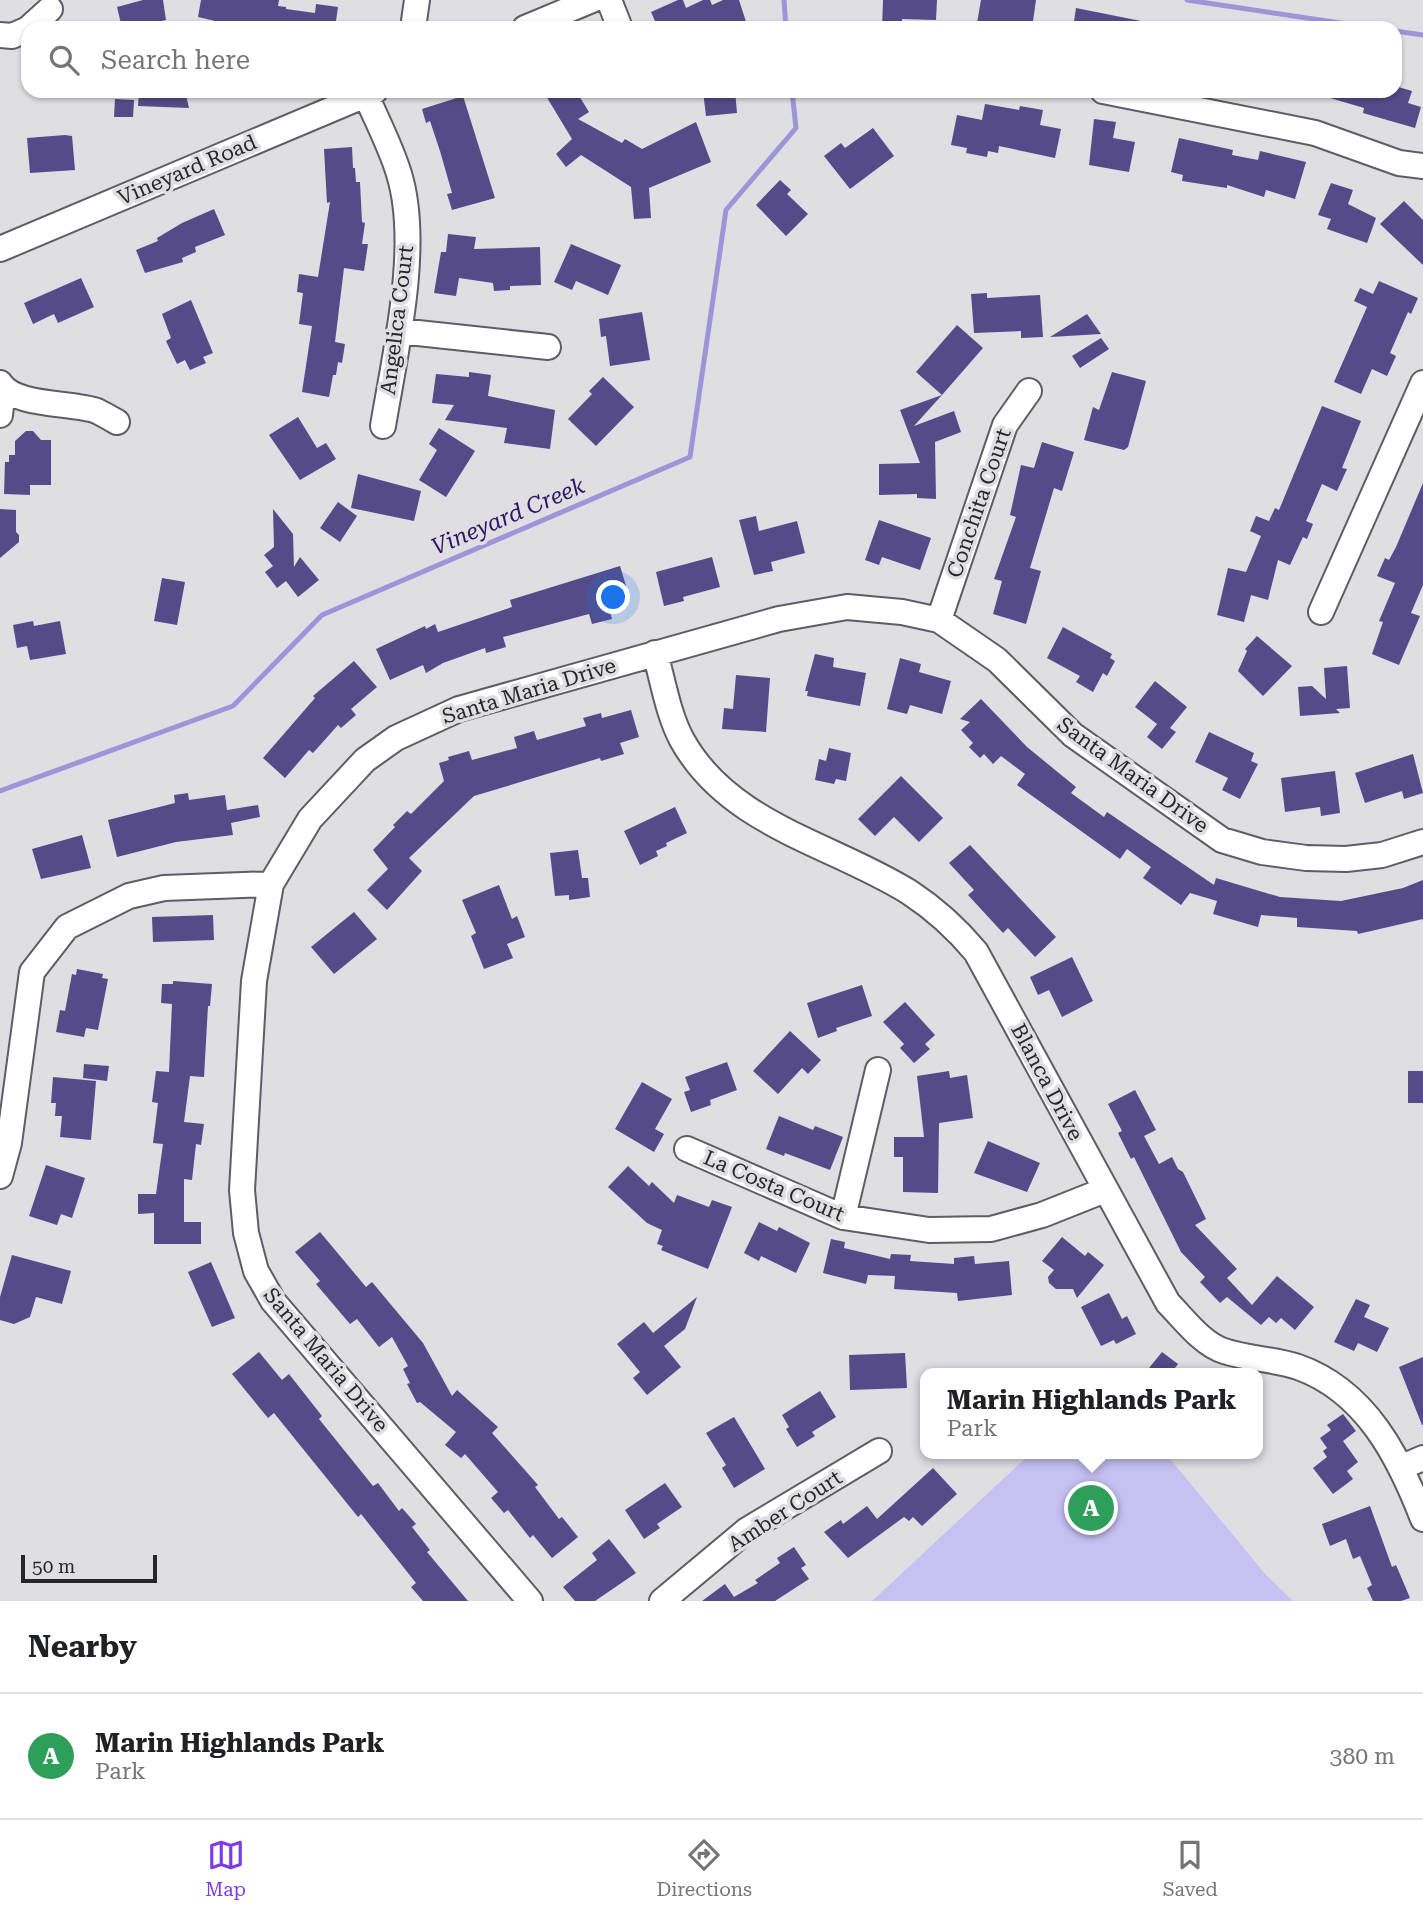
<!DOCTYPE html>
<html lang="en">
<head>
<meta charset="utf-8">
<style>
  body { margin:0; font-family:"Roboto Serif",serif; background:#f2f2f2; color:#202124 }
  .scale { position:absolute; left:21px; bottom:18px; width:136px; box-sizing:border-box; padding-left:7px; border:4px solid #272729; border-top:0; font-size:19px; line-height:24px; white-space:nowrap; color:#272729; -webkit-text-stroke:5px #dedee3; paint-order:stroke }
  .you { position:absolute; left:614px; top:598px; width:24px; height:24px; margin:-18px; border:5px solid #fff; border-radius:50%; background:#1a73e8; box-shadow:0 0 0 10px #1a73e833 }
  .badge { display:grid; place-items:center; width:46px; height:46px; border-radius:50%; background:#7c3aed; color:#fff; font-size:23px; font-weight:700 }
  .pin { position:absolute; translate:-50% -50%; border:4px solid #fff; box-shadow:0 2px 7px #0006 }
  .popup { position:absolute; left:920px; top:1368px; width:343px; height:91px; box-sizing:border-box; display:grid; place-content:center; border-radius:14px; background:#fff; filter:drop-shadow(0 2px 5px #0005); font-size:23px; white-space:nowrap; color:#757577 }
  .popup b { font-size:26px; color:#202124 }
  .popup::after { content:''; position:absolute; left:50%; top:100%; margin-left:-14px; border:14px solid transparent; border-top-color:#fff }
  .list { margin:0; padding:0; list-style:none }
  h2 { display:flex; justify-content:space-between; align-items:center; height:91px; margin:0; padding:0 28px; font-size:30px }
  h2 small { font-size:23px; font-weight:400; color:#757577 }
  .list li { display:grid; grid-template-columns:46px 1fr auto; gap:21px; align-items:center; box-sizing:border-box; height:126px; padding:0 28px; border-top:2px solid #e0e0e0 }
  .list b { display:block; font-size:26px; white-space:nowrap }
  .list p { margin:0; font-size:23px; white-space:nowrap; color:#757577 }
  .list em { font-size:23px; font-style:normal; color:#757577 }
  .icon { flex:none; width:38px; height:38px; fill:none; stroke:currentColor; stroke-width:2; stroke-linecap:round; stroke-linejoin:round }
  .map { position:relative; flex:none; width:1423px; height:1601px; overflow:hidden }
  .search { position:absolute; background:#fff; box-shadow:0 2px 5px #0004; left:21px; right:21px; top:21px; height:77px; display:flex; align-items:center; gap:18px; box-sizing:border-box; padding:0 24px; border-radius:21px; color:#757577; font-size:26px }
  .sheet { height:217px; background:#fff }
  nav { display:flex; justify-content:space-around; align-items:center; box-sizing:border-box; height:98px; border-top:2px solid #e0e0e0; background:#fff; font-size:19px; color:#757577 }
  nav a { display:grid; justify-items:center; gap:4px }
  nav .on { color:#7c3aed }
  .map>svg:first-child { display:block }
  .green { fill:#c7c1f3 }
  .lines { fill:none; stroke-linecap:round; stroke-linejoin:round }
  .stream { stroke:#9e95d8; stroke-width:5 }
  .building { fill:#554b88 }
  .minor-casing { stroke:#5d5d62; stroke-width:28 }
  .minor { stroke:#fff; stroke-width:24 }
  .labels { text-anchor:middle; stroke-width:7; stroke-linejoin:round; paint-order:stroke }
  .street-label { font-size:21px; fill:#272729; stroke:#dedee3 }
  .water-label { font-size:23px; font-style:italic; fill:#2d1563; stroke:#dedee3 }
</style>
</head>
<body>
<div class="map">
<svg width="1423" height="1601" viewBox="0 0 1423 1601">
  <rect width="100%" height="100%" fill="#dedee3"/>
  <!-- green -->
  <path class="green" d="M1030 1454H1166L1266 1575 1293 1601H872Z"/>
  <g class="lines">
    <!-- stream -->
    <path class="stream" d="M784 0 786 28
      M1187 0 1374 28
      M1395 31 1423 35
      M0 791 233 706 322 615 690 457 726 210 796 128 792 91"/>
  </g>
  <!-- building -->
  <path class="building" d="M143 0H163L166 20 149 24 150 28H122L117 7Z
    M201 0H279L278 6 286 7V9L315 13 316 4 338 7 335 28H245L198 17Z
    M678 0H683L686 8 703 0H710L712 5 723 0H739L748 28H680L678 22 658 28 651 12Z
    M883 0H937L936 20 902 19V28H882Z
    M981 0H1036L1032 28 977 23Z
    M1076 8 1141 21 1140 28H1073Z
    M1395 86 1412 91 1408 103 1421 107 1415 128 1363 113 1364 108 1320 95 1321 91H1395Z
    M139 91H185L189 108 138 106Z
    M543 91H576L589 112 578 119 622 143 625 139 642 149 696 122 711 162 649 188 651 218 634 219 631 187 581 155 566 167 556 154 572 139Z
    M703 91H735L737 113 706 116Z
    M463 96 495 198 452 210 447 194 452 193 440 151 430 121 426 123 422 109Z
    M115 99 134 100 133 117H114Z
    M985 104 1019 110 1020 106 1043 110 1040 125 1061 129 1055 158 999 146 998 153 988 151 987 157 966 153 967 148 951 145 957 115 982 120Z
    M1094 119 1116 122 1113 138 1135 142 1129 172 1089 165Z
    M873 128 894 156 850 189 824 156 841 143 845 148Z
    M65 135 72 136 75 170 30 173 27 138Z
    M1179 138 1233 150 1232 155 1258 160 1260 151 1306 162 1295 199 1266 190 1264 197 1227 185V188L1182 181 1183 175 1171 172Z
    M352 147 353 168H355L356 182H360L362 222 365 223 362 244H368L364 271 344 268 335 342 345 344 342 363 338 362 336 375H333L329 397 302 392 312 326 299 324 303 293 297 292 299 274 318 277 330 202 327 203 324 149Z
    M780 180 791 190 787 194 808 214 786 236 756 205Z
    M1331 183 1353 190 1348 204 1376 218 1367 243 1327 229 1331 219 1318 215Z
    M1404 201 1423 220V265L1380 224Z
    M214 209 225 235 195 247 196 252 182 258 183 262 145 273 136 250 158 241 157 238 182 223Z
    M448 234 476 237 474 249 540 247 541 285 510 286V290L494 291 493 283 459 278 456 296 434 293 441 252H446Z
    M571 244 621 265 608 295 576 281 572 290 554 282Z
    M81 278 94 307 58 323 54 314 33 324 24 303Z
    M1379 281 1418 298 1411 314 1408 312 1390 353 1396 356 1387 376 1372 369 1361 394 1334 382 1367 307 1354 301 1360 288 1373 294Z
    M987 293V298L1040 295 1043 337 1021 338V331L974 333 971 294Z
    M191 300 213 353 203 357 206 363 190 370 185 360 177 364 166 341 171 338 162 314Z
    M642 312 650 360 610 366 606 336 601 337 599 319Z
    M1087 314 1101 334 1050 337Z
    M957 325 983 348 942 395 916 372Z
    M1101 338 1109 349 1080 368 1072 356Z
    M469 372 491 375 488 396 555 410 550 449 504 443 507 428 445 420 454 405 432 403 436 374 469 377Z
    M1112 372 1146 381 1128 447 1124 450 1084 440 1093 407 1099 410Z
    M603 377 634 407 596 446 568 419 592 394 589 391Z
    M942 395 914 426 954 411 961 432 935 442 936 499 917 498V494L879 495V464L920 463 900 410Z
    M1322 406 1361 421 1342 468 1347 469 1337 491 1322 484 1306 521 1313 524 1307 539 1303 537 1290 565 1278 560 1268 600 1251 595 1244 622 1217 615 1228 568 1246 572 1261 536 1250 531 1256 516 1269 521 1275 508 1279 510Z
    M298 417 317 448 326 443 336 459 300 480 269 435Z
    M439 428 475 451 446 497 419 480 437 450 429 444Z
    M26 431H33L41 440H51V485H30V495L4 494 5 462H9V455H15V441Z
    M1042 442 1074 452 1062 491 1054 488 1030 568 1041 571 1026 624 993 614 1002 581 994 579 1016 517 1010 515 1021 465 1034 468Z
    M358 474 421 491 414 521 351 508Z
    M1423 483V585L1411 613 1420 616 1399 665 1372 654 1383 622 1379 621 1395 583 1377 576 1385 558 1389 560 1396 547Z
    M338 502 357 516 340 542 320 528Z
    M0 509 16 510V532L19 535V542L0 558Z
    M273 509 293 534 294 567 300 557 319 580 298 597 286 581 277 588 265 572 273 566 264 555 274 547Z
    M756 516 759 531 797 521 805 553 771 562 773 571 754 575 739 520Z
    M879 520 931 538 920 570 882 557 879 565 865 560Z
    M712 557 720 587 683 597 684 601 664 606 656 572Z
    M620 566 630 599 608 605 612 619 592 624 589 614 503 637 506 647 486 653 485 648 443 663 426 673 423 665 390 680 376 649 425 626 426 629 435 624 438 632 512 607 510 600Z
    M162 578 185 582 177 625 154 621Z
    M33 621 34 626 60 621 66 654 30 660 27 646 17 648 13 625Z
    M1063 627 1112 654 1110 658 1115 661 1107 676 1103 673 1093 692 1076 682 1080 676 1047 658Z
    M1257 636 1292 666 1263 696 1238 671 1247 651 1245 649Z
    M815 654 834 658 833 667 866 673 860 706 807 696 808 691H805Z
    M900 658 921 664 919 672 951 681 942 714 910 705 907 714 887 709Z
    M354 661 377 687 351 709 356 715 341 728 338 725 313 753 309 750 285 778 263 758 315 698 313 696Z
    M1347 666 1350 708 1336 709 1340 713 1300 716 1298 687 1312 686 1326 699 1324 668Z
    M736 675 770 678 766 732 722 729 724 708 733 709Z
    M1155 681 1187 707 1170 728 1176 732 1162 749 1147 737 1157 724 1135 707Z
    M981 699 1027 747 1076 787 1071 793 1104 817 1107 812 1214 885 1216 878 1280 897 1341 901 1403 888 1423 880V919L1358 934 1357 931 1297 927V918L1261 915 1258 927 1213 914 1217 901 1190 893 1181 905 1143 878 1151 867 1127 849 1120 859 1017 785 1025 774 1001 756 993 764 984 754 980 758 969 747 973 743 961 730 970 722 960 719Z
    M631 710 639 737 620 743 624 754 601 761 600 758 474 796 409 858 422 871 387 910 367 890 388 869 373 850 395 827 393 825 407 811 411 814 444 781 439 763 449 760 448 757 469 751 472 760 517 748 514 737 534 731 537 740 586 726 583 718 601 713 602 718Z
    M1209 732 1254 753 1251 761 1258 764 1240 799 1222 790 1228 778 1195 762Z
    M829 748 851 753 846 781 836 779 834 784 815 780 819 759 826 761Z
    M1413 754 1423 793 1404 799 1402 791 1365 803 1355 773Z
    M1335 771 1340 813 1321 816 1320 807 1285 812 1281 778Z
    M901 776 943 818 919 842 894 817 875 836 858 819Z
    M188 793 189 800 225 795 227 810 258 805 260 817 231 823 233 835 176 842 117 857 108 820 175 803 174 795Z
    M675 807 687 833 666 843 667 846 656 851 658 856 640 865 624 831Z
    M82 835 91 868 41 879 32 849Z
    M970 845 1056 937 1035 957 1008 928 1003 933 968 895 974 890 949 863Z
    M578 850 582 878H588L590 897 569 900V895L555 896 550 853Z
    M499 885 512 919 517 916 525 937 507 944 513 958 484 969 471 936 476 933 462 900Z
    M354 912 377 939 334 974 311 947Z
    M213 915 214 940 153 942 152 917Z
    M1072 957 1093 1001 1062 1017 1049 990 1038 995 1030 977Z
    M77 969 103 974 102 978 108 979 98 1030 86 1028 84 1037 56 1032 60 1010 65 1011 72 974 76 975Z
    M173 981 212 984 210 1006H208L204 1077 190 1076 184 1122 204 1124 201 1145 196 1144 192 1180 184 1179V1222H201V1244H154V1213L138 1214V1194H156L163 1144 153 1143 158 1103 152 1102 156 1071 169 1072 172 1004 161 1003 162 984H173Z
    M862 985 872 1016 836 1028 837 1031 818 1038 807 1003Z
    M905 1002 935 1035 925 1044 930 1049 914 1063 900 1048 904 1044 883 1022Z
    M790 1031 821 1060 808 1074 802 1068 778 1094 753 1071Z
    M727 1062 737 1090 710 1100 711 1105 691 1112 684 1092 690 1090 685 1077Z
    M84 1064 109 1066 107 1081 83 1078Z
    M949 1071 950 1078 967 1075 973 1118 939 1123 938 1193 903 1192V1157H894V1137H924L917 1076Z
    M1408 1071H1423V1103H1408Z
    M53 1077 96 1081 91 1140 60 1137 62 1116H55L56 1103H51Z
    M642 1082 672 1099 655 1129 664 1134 654 1152 615 1129Z
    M1135 1090 1156 1130 1144 1136 1159 1164 1172 1157 1178 1169 1183 1172 1206 1219 1195 1225 1237 1269 1227 1278 1252 1305 1277 1276 1314 1307 1295 1330 1281 1318 1276 1323 1269 1317 1261 1325 1227 1297 1220 1303 1200 1282 1205 1277 1181 1252 1134 1157 1131 1159 1118 1133 1122 1131 1108 1104Z
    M779 1116 813 1130 815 1126 843 1137 830 1170 785 1153 784 1156 766 1149Z
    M988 1141 1040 1163 1027 1192 974 1173Z
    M46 1165 85 1178 72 1218 61 1214 57 1225 29 1216Z
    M628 1166 649 1186 652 1182 674 1203 677 1195 709 1207 712 1200 732 1207 708 1269 661 1250 663 1246 657 1244 662 1230 647 1223 608 1187Z
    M759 1222 777 1231 779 1227 810 1243 796 1273 761 1256 759 1261 744 1253Z
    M320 1232 366 1287 372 1282 423 1343 452 1396 457 1390 498 1427 492 1433 538 1485 535 1487 559 1519 562 1517 578 1537 552 1558 533 1535 530 1538 508 1510 504 1513 491 1498 498 1492 465 1454 461 1458 445 1445 456 1432 420 1402 417 1403 407 1384 410 1383 403 1369 408 1366 392 1337 379 1347 357 1319 350 1324 316 1284 320 1281 295 1252Z
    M1062 1237 1085 1256 1088 1252 1104 1265 1077 1298 1073 1289H1056L1049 1283 1048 1277 1054 1270 1042 1261Z
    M831 1239 845 1242 844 1248 890 1259 891 1254 911 1255 910 1261 954 1264V1258L974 1256 975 1264 1009 1261 1012 1295 958 1301 957 1293 894 1289 895 1276 868 1275 866 1284 823 1273Z
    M12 1255 71 1271 62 1304 36 1297 30 1317 14 1324 0 1320V1297Z
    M211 1262 235 1318 212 1327 188 1272Z
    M1109 1293 1122 1319 1127 1316 1136 1334 1116 1344 1114 1340 1101 1346 1081 1307Z
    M697 1297 685 1329 664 1346 681 1367 647 1395 633 1378 640 1372 617 1344 644 1322 653 1333Z
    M1356 1299 1370 1305 1364 1317 1389 1328 1377 1352 1358 1343 1354 1351 1334 1342Z
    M259 1352 282 1380 289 1374 322 1416 319 1419 373 1486 378 1483 399 1511 402 1508 416 1524 412 1527 430 1550 427 1552 468 1601H423L411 1587 416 1583 361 1514 358 1517 274 1413 268 1418 232 1374Z
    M1162 1352 1178 1364 1171 1373H1145Z
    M905 1353 907 1388 850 1390 849 1355Z
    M1423 1357V1425H1422L1399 1367Z
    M820 1391 836 1417 812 1432 815 1436 797 1447 786 1429 789 1427 782 1415Z
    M1343 1414 1356 1431 1343 1441 1358 1462 1347 1471 1353 1479 1333 1494 1313 1468 1327 1457 1323 1451 1327 1448 1320 1438 1331 1430 1327 1425Z
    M734 1417 765 1469 734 1488 722 1468 726 1465 706 1433Z
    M933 1468 957 1494 922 1526 913 1517 909 1521 904 1517 848 1558 824 1532 841 1520 843 1524 867 1506 877 1519Z
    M665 1483 682 1507 657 1524 660 1528 644 1539 625 1510Z
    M1370 1506 1392 1567 1396 1565 1410 1598 1401 1601H1373L1367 1588 1372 1585 1360 1556 1353 1559 1346 1539 1330 1546 1322 1524Z
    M609 1539 636 1573 595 1601H575L563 1587 597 1560 592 1553Z
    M794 1547 806 1565 801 1568 809 1579 775 1601H702L725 1584 734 1597 758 1583 755 1580 780 1563 777 1558Z"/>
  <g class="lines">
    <!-- minor casing -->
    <g class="minor-casing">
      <path id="minor" d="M609 0 620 28
        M29 28 50 9
        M413 28 417 0
        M525 28 592 0
        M0 35 12 36 28 29
        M1103 91 1315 133 1399 163 1423 166
        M366 95C377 121 391 147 399 174 421 245 395 353 383 426
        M0 249 375 91
        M399 331 548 347
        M0 383C15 407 72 402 97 411 103 414 110 418 117 422
        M0 415 3 389
        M1321 612 1423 383
        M939 620 1005 425 1029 391
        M655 653C663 681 668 714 682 740 729 825 832 844 909 892 935 909 956 928 976 952L1168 1303C1184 1319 1202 1344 1224 1351 1248 1359 1274 1359 1298 1367 1366 1391 1399 1457 1423 1519
        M687 1149 843 1217 929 1230 991 1229 1042 1215 1105 1190
        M0 1176 9 1143 32 972 67 927 129 896 164 888 271 884
        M843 1217 878 1070
        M1402 1467 1423 1458
        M530 1601 273 1301 256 1271 246 1233 242 1190 254 981 271 884 310 819 365 760 396 738 459 709 779 619 847 607 902 612 939 620 997 660 1073 735 1222 840 1262 852 1306 858 1346 859 1382 855 1423 842
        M662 1601 747 1530 879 1451"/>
    </g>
    <!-- minor -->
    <use href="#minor" class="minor"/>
  </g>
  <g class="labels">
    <!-- street labels -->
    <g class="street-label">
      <text transform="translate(187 170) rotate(-23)" y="7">Vineyard Road</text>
      <text transform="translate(397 320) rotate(-83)" y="7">Angelica Court</text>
      <text transform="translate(979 503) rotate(-71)" y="7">Conchita Court</text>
      <text transform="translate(529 691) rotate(-17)" y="7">Santa Maria Drive</text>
      <text transform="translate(1133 775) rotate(36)" y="7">Santa Maria Drive</text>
      <text transform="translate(1047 1082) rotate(62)" y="7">Blanca Drive</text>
      <text transform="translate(774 1186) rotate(23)" y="7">La Costa Court</text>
      <text transform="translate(326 1360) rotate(50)" y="7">Santa Maria Drive</text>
      <text transform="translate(785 1511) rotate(-33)" y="7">Amber Court</text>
    </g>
    <!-- water labels -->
    <g class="water-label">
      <text transform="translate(508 516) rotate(-23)" y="8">Vineyard Creek</text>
    </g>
  </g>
</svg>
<div class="scale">50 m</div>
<div class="you"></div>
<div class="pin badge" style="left:1091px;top:1508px;background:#2e9e5b">A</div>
<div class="popup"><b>Marin Highlands Park</b>Park</div>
<div class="search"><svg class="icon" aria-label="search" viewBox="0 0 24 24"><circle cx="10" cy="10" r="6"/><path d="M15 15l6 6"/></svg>Search here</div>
</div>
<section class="sheet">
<h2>Nearby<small></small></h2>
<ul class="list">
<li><span class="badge" style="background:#2e9e5b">A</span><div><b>Marin Highlands Park</b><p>Park</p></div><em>380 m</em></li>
</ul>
</section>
<nav>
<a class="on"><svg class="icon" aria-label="map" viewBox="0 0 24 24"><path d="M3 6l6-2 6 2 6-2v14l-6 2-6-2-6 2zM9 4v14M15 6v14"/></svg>Map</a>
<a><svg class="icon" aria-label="directions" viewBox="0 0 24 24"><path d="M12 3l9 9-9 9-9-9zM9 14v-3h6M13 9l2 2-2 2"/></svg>Directions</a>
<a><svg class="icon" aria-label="saved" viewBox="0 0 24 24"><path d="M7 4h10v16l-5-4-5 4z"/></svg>Saved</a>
</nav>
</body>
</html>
